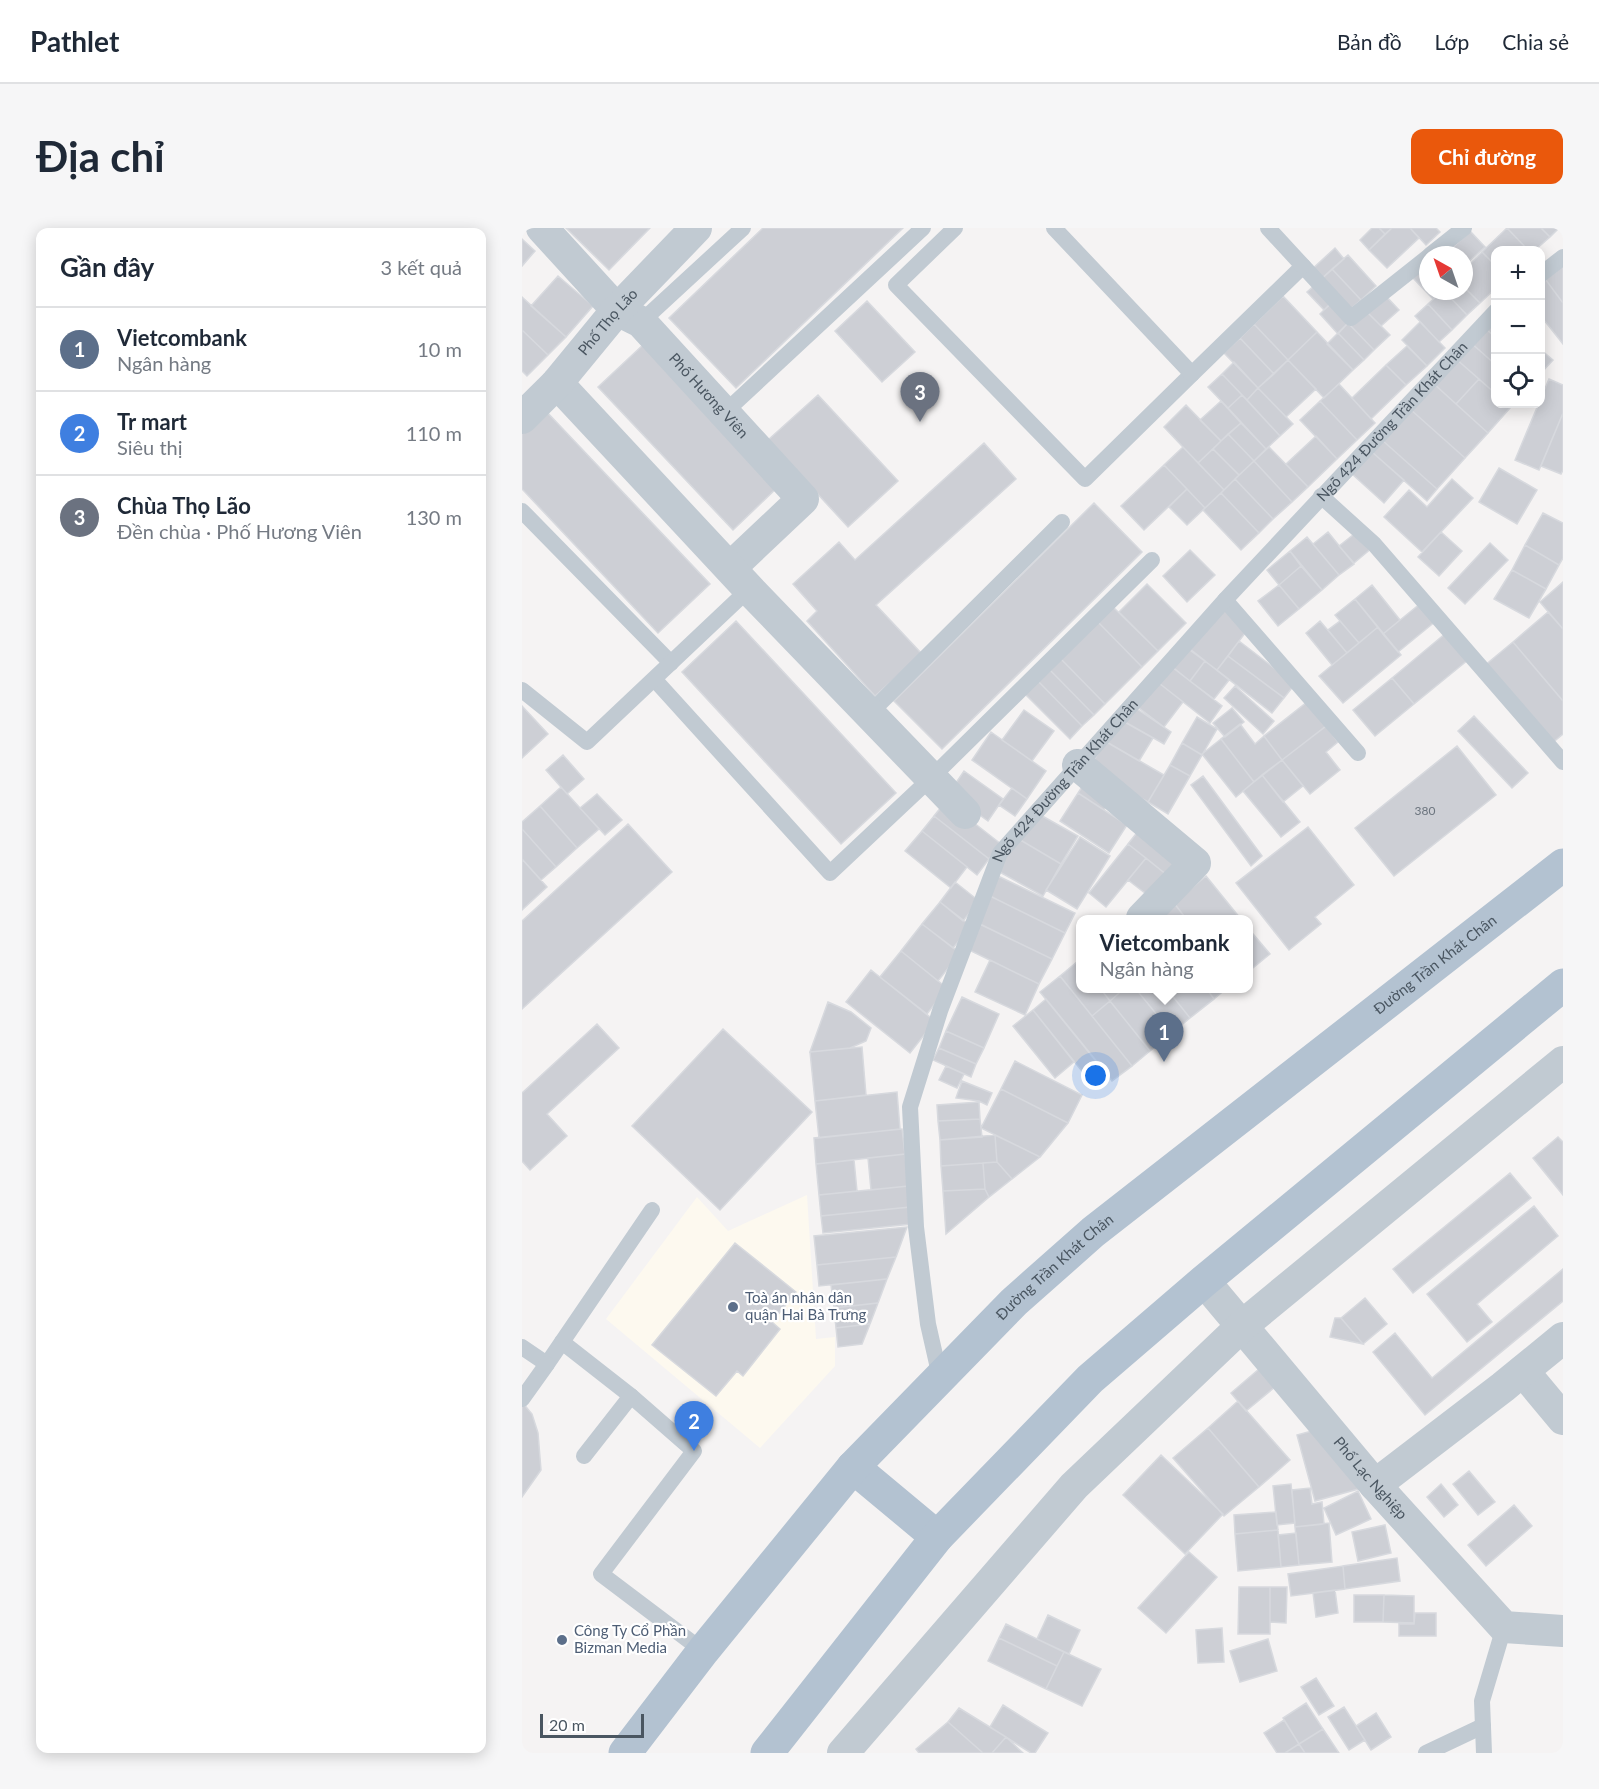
<!DOCTYPE html>
<html lang="vi">
<head>
<meta charset="utf-8">
<style>
  body { margin:0; font-family:Lato,sans-serif; background:#f6f6f7; color:#1f2937 }
  .controls { position:absolute; right:18px; top:18px; display:grid; overflow:hidden; border-radius:12px; box-shadow:0 3px 15px #0003 }
  .controls button { width:54px; height:54px; display:grid; place-items:center; padding:0; border:0; border-bottom:2px solid #e0e1e3; background:#fff; color:#1f2937; font:30px sans-serif }
  .compass { position:absolute; left:897px; top:18px; width:54px; height:54px; border-radius:50%; background:#fff; box-shadow:0 3px 15px #0003; rotate:320deg }
  .scale { position:absolute; left:18px; bottom:15px; width:104px; box-sizing:border-box; padding-left:6px; border:3px solid #4a5661; border-top:0; font-size:16px; line-height:21px; white-space:nowrap; color:#4a5661; -webkit-text-stroke:4px #fff; paint-order:stroke }
  .you { position:absolute; left:574px; top:848px; width:21px; height:21px; margin:-15px; border:4px solid #fff; border-radius:50%; background:#1a73e8; box-shadow:0 0 0 9px #1a73e833 }
  .badge { display:grid; place-items:center; width:39px; height:39px; border-radius:50%; background:#ea580c; color:#fff; font-size:20px; font-weight:700 }
  .pin { position:absolute; translate:-50% -50px; filter:drop-shadow(0 2px 3px #0008) }
  .pin::after { content:''; position:absolute; top:32px; width:21px; height:18px; background:inherit; clip-path:polygon(0 0,100% 0,50% 100%) }
  .popup { position:absolute; left:554px; top:687px; width:177px; height:78px; box-sizing:border-box; display:grid; place-content:center; border-radius:12px; background:#fff; filter:drop-shadow(0 2px 4px #0005); font-size:20px; white-space:nowrap; color:#747a83 }
  .popup b { font-size:22px; color:#1f2937 }
  .popup::after { content:''; position:absolute; left:50%; top:100%; margin-left:-12px; border:12px solid transparent; border-top-color:#fff }
  .list { margin:0; padding:0; list-style:none }
  h2 { display:flex; justify-content:space-between; align-items:center; height:78px; margin:0; padding:0 24px; font-size:26px }
  h2 small { font-size:20px; font-weight:400; color:#747a83 }
  .list li { display:grid; grid-template-columns:39px 1fr auto; gap:18px; align-items:center; box-sizing:border-box; height:84px; padding:0 24px; border-top:2px solid #e0e1e3 }
  .list b { display:block; font-size:22px; white-space:nowrap }
  .list p { margin:0; font-size:20px; white-space:nowrap; color:#747a83 }
  .list em { font-size:20px; font-style:normal; color:#747a83 }
  .icon { flex:none; width:33px; height:33px; fill:none; stroke:currentColor; stroke-width:2; stroke-linecap:round; stroke-linejoin:round }
  .map { position:relative; flex:none; width:1041px; height:1525px; overflow:hidden; border-radius:12px }
  header { display:flex; align-items:center; gap:36px; box-sizing:border-box; height:84px; padding:0 30px; background:#fff; border-bottom:2px solid #e0e1e3 }
  header strong { font-size:28px }
  nav { display:flex; gap:33px; margin-inline-start:auto; font-size:21px }
  .intro { display:flex; align-items:center; justify-content:space-between; box-sizing:border-box; height:144px; padding:0 36px }
  h1 { margin:0; font-size:42px }
  .button { padding:15px 27px; border-radius:12px; background:#ea580c; color:#fff; font-size:21px; font-weight:700 }
  main { display:flex; gap:36px; padding:0 36px }
  aside { flex:1; background:#fff; border-radius:12px; box-shadow:0 3px 15px #0003 }
  .map>svg:first-child { display:block }
  .commercial { fill:#fdf9ef }
  .building { fill:#cdcfd5; stroke:#d7d9de; stroke-width:1.5 }
  .lines { fill:none; stroke-linecap:round; stroke-linejoin:round }
  .service { stroke:#c1cad2; stroke-width:16 }
  .minor { stroke:#c1cad2; stroke-width:32 }
  .primary { stroke:#b3c2d1; stroke-width:33 }
  .service-dot { fill:#5c6f8a; stroke:#fff; stroke-width:2 }
  .labels { text-anchor:middle; stroke-width:4.5; stroke-linejoin:round; paint-order:stroke }
  .number-label { font-size:12px; fill:#6b747e }
  .street-label { font-size:15px; fill:#4a5661; stroke:#fff }
  .service-label { font-size:15px; fill:#4e5e75; stroke:#fff; text-anchor:start }
</style>
</head>
<body>
<header>
<strong>Pathlet</strong>
<nav><a>Bản đồ</a><a>Lớp</a><a>Chia sẻ</a></nav>
</header>
<div class="intro"><h1>Địa chỉ</h1><a class="button">Chỉ đường</a></div>
<main>
<aside>
<h2>Gần đây<small>3 kết quả</small></h2>
<ul class="list">
<li><span class="badge" style="background:#5c6f8a">1</span><div><b>Vietcombank</b><p>Ngân hàng</p></div><em>10 m</em></li>
<li><span class="badge" style="background:#3f7fe0">2</span><div><b>Tr mart</b><p>Siêu thị</p></div><em>110 m</em></li>
<li><span class="badge" style="background:#6b7280">3</span><div><b>Chùa Thọ Lão</b><p>Đền chùa · Phố Hương Viên</p></div><em>130 m</em></li>
</ul>
</aside>
<div class="map">
<svg width="1041" height="1525" viewBox="0 0 1041 1525">
  <rect width="100%" height="100%" fill="#f5f3f3"/>
  <!-- commercial -->
  <path class="commercial" d="M285 967 294 1111 313 1109V1138L238 1220 84 1091 175 969 206 1003Z"/>
  <!-- building -->
  <path class="building" d="M44 0H128L87 42Z
    M241 0H381L214 160 147 90Z
    M850 0H857L863 6 847 22 838 12Z
    M857 0H870L863 6Z
    M870 0H888L897 10 865 40 847 22Z
    M888 0H914L918 4 904 17Z
    M985 0 1006 22H974V38L960 24Z
    M985 0H1019L1028 9 1013 22H1006Z
    M1019 0H1037L1028 9Z
    M948 3 963 19 942 38V27L924 26Z
    M0 11 13 23 0 38Z
    M813 20 822 31 797 53 787 44Z
    M960 24 974 38V60L958 75 942 59V42Z
    M826 27 854 58 839 72 810 41Z
    M1041 35V75L1021 48Z
    M906 36V63H920L911 71 891 50Z
    M810 41 839 72 825 84 797 53Z
    M36 48 71 78 44 109 9 78Z
    M1021 48 1041 75V116L1018 87V50Z
    M795 55 812 73 802 82 785 64Z
    M942 59 958 75 945 87 922 63H942Z
    M920 63H922L945 87 930 102 906 76Z
    M862 66 877 82 859 98 844 83Z
    M761 68 795 104 766 132 732 96Z
    M0 69 44 109 26 127 0 102Z
    M345 73 393 124 360 154 313 103Z
    M808 76 826 95 816 106 798 86Z
    M906 76 930 102 917 114 893 88Z
    M842 81 868 107 852 122 826 95Z
    M974 86V110L962 99Z
    M898 94 923 120 905 138 880 112Z
    M826 95 852 122 842 132 816 105Z
    M732 96 766 132 752 146 718 110Z
    M962 99 974 110V137L948 114Z
    M0 102 26 127 5 148 0 143Z
    M795 104 831 142 802 170 766 132Z
    M816 105 842 132 831 142 805 116Z
    M718 110 752 146 736 160 702 125Z
    M948 114 974 137V166L933 130Z
    M123 115 258 257 211 302 76 159Z
    M885 118 905 138 884 157 864 137Z
    M1018 121 1031 132 1018 146Z
    M933 130 957 151 934 176 911 155Z
    M766 132 794 161 764 189 736 160Z
    M712 134 736 160 725 172 700 146Z
    M864 137 884 157 849 191 830 170Z
    M700 146 720 167 706 180 686 159Z
    M957 151 974 166V176H984L988 180 966 205 934 176Z
    M1027 151 1041 157V185L1017 242 993 232Z
    M911 155 966 205 943 230 888 181Z
    M817 156 853 195 835 212 798 173Z
    M736 160 771 196 758 208 725 172Z
    M296 167 376 253 326 299 246 212Z
    M720 167 758 208 744 221 706 180Z
    M699 173 719 195 699 213 678 192Z
    M798 173 835 212 815 231 778 192Z
    M664 177 699 213 676 235 642 199Z
    M22 181 188 356 136 405 0 261V202Z
    M888 181 943 230 915 261 860 212Z
    M1041 185V242L1039 246 1019 238Z
    M719 195 744 221 732 233 706 206Z
    M706 206 732 233 717 247 691 221Z
    M794 208 815 231 786 259 764 236Z
    M860 212 915 261 905 273 850 224Z
    M462 215 494 251 354 377 400 426 353 468 285 393 295 383 271 356 317 314 333 332Z
    M661 219 702 262 683 280 642 237Z
    M747 219 786 259 770 274 732 233Z
    M691 221 717 247 702 262 676 235Z
    M850 224 882 252 862 275 830 246Z
    M732 233 770 274 751 291 713 251Z
    M642 237 665 261 622 302 599 278Z
    M977 240 1015 262 995 296 957 274Z
    M713 251 751 291 737 305 699 265Z
    M930 251 951 270 900 324 862 289 887 262 905 279Z
    M665 261 683 280 665 297 647 279Z
    M699 265 737 305 719 322 681 282Z
    M572 275 620 324 420 521 372 473Z
    M1021 285 1041 295V330L1037 337 1003 317Z
    M836 303 850 320 832 335 817 318Z
    M806 304 832 336 817 347 791 316Z
    M919 304 940 323 917 348 896 329Z
    M785 309 817 347 800 362 768 323Z
    M968 315 986 332 943 376 926 360Z
    M1003 317 1037 337 1024 361 990 342Z
    M668 322 693 347 665 374 641 348Z
    M768 323 779 338 757 357 745 342Z
    M779 338 800 362 777 381 757 357Z
    M990 342 1024 361 1007 390 972 371Z
    M1041 354V401L1018 374Z
    M625 356 664 395 636 423 597 384Z
    M757 357 777 381 756 398 736 373Z
    M850 357 878 392 861 406 833 371Z
    M833 371 856 399 837 415 813 387Z
    M899 375 914 393 876 424 861 406Z
    M590 378 636 423 620 439 575 393Z
    M701 380 727 400 695 442 668 422Z
    M1026 384 1041 401V473L991 414Z
    M214 393 374 565 319 616 160 444Z
    M575 393 620 439 583 476 538 430Z
    M798 393 825 425 810 437 784 405Z
    M818 393 837 415 825 425 806 402Z
    M856 399 879 427 821 475 797 448Z
    M924 405 946 432 892 476 870 450Z
    M717 413 773 456 762 470 706 428Z
    M991 414 1041 473V506L1029 516 962 438Z
    M663 417 683 433 668 453 648 437Z
    M706 428 762 470 750 485 695 442Z
    M538 430 583 476 572 487 527 441Z
    M683 433 707 452 692 471 668 453Z
    M646 436 700 478 688 495 633 452Z
    M527 441 572 487 560 498 515 452Z
    M870 450 892 476 853 508 831 482Z
    M515 452 560 498 548 511 502 465Z
    M633 452 661 474 642 499 613 477Z
    M713 458 752 493 741 506 702 470Z
    M785 474 804 498 760 532 742 508Z
    M0 478 26 506 0 530Z
    M612 479 649 504 642 516 603 494Z
    M710 480 722 494 703 509 691 495Z
    M502 482 532 503 510 533 480 512Z
    M952 488 1006 545 990 560 936 503Z
    M675 489 695 501 680 527 660 515Z
    M599 492 631 510 617 533 586 515Z
    M718 496 733 516 742 508 760 532 732 554 699 511Z
    M804 498 816 514 804 524 818 542 788 566 760 532Z
    M469 504 524 543 505 571 450 532Z
    M699 511 732 554 714 569 680 526Z
    M583 513 642 547 626 574 567 541Z
    M660 515 680 527 668 548 648 537Z
    M935 518 974 567 872 648 833 600Z
    M41 527 62 551 45 566 24 542Z
    M760 532 781 558 761 574 740 547Z
    M648 537 668 548 646 586 626 574Z
    M442 543 481 571 466 593 427 565Z
    M740 547 778 594 759 609 721 563Z
    M681 548 740 628 729 638 669 557Z
    M565 551 590 568 582 582 556 565Z
    M39 559 77 601 55 620 18 578Z
    M490 560 505 571 493 588 477 577Z
    M556 565 605 597 587 625 538 593Z
    M75 566 100 592 83 607 58 580Z
    M424 573 479 616 467 631 412 588Z
    M18 578 55 620 34 639 0 601V594Z
    M515 585 556 608 539 636 495 610Z
    M412 588 467 631 455 647 400 603Z
    M106 596 150 644 0 781V693Z
    M621 597 664 630 645 647 606 616Z
    M786 599 832 657 793 689 799 696 767 722 714 655Z
    M0 601 34 639 19 652 0 631Z
    M400 603 445 639 429 660 383 623Z
    M558 609 588 628 555 681 524 662Z
    M495 610 539 636 521 668 474 642Z
    M606 616 624 630 584 679 567 665Z
    M624 630 645 647 628 669 606 652Z
    M0 631 25 659 0 682Z
    M476 648 553 685 543 705 466 667Z
    M684 648 714 685 719 691 665 692 652 675Z
    M433 654 457 673 441 693 418 674Z
    M466 667 543 705 530 731 453 694Z
    M418 674 449 698 431 720 400 696Z
    M652 675 665 692H631Z
    M400 696 438 725 416 753 379 723Z
    M458 696 530 731 517 756 445 721Z
    M726 700 748 726 726 744Z
    M379 723 425 760 405 786 358 749Z
    M468 732 517 756 503 787 453 764Z
    M556 733 558 736V760H578L588 773 570 788 538 748Z
    M349 742 413 793 388 825 324 774Z
    M538 748 610 838 590 853 518 764Z
    M578 760H603L588 773Z
    M603 760H613L650 805 628 823 588 773Z
    M613 760H644L668 790 650 805Z
    M644 760H684L692 771 668 790Z
    M684 760H705L692 771Z
    M440 769 477 786 462 820 424 803Z
    M524 771 576 835 563 847 511 782Z
    M588 773 628 823 610 838 570 788Z
    M306 774 329 784 349 800 344 813 328 820 288 824Z
    M511 782 552 834 533 850 491 798Z
    M75 796 97 820 25 886 45 908 8 942 0 933V865Z
    M201 801 290 884 198 982 110 898Z
    M424 803 462 820 454 836 417 820Z
    M340 819 344 867 293 873 288 824Z
    M417 820 454 836 449 849 411 832Z
    M493 833 560 867 546 895 479 861Z
    M424 838 442 846 435 860 417 852Z
    M440 853 470 865 465 877 457 873 434 870Z
    M479 861 546 895 518 929 459 900Z
    M375 864 378 901 297 910 293 873Z
    M457 874 458 891 416 893 415 877Z
    M458 891 460 909 418 912 416 893Z
    M380 901 383 926 294 936 292 910Z
    M473 907 518 929 490 951 475 934Z
    M473 907 475 934 419 938 418 912Z
    M1036 909 1041 914V967L1011 930Z
    M383 926 386 958 349 962 346 930Z
    M332 932 335 963 297 967 294 936Z
    M475 934 490 951 467 969 463 961 461 935Z
    M461 935 463 961 421 963 419 938Z
    M988 945 1009 970 891 1065 871 1041Z
    M386 958 388 979 299 988 297 967Z
    M463 961 467 969 424 1006 421 963Z
    M1012 978 1036 1008 955 1076 970 1094 945 1114 905 1066Z
    M388 979 390 996 301 1005 299 988Z
    M385 999 374 1029 295 1037 292 1008Z
    M213 1015 274 1064 250 1094 258 1101 221 1148 215 1143 194 1168 130 1117Z
    M374 1029 365 1051 297 1058 295 1037Z
    M1041 1041V1073L903 1187 851 1124 873 1105 910 1150Z
    M365 1051 356 1075 312 1080 309 1057Z
    M843 1070 865 1096 841 1116 819 1090Z
    M356 1075 348 1096 314 1100 312 1080Z
    M813 1090H819L841 1116 808 1109Z
    M348 1096 340 1116 316 1119 314 1100Z
    M737 1141 753 1159 724 1183 709 1165Z
    M716 1173 768 1232 737 1259 686 1200Z
    M0 1174 10 1186 16 1205 19 1242 0 1269Z
    M686 1200 737 1259 702 1288 651 1230Z
    M793 1202 840 1260 793 1273 775 1207Z
    M639 1227 701 1286 663 1326 601 1267Z
    M947 1243 973 1274 956 1287 931 1256Z
    M769 1256 773 1295 755 1297 751 1258Z
    M919 1256 936 1277 922 1289 905 1269Z
    M788 1260 790 1276 800 1274 802 1296 773 1299 770 1262Z
    M836 1263 849 1291 814 1307 802 1280Z
    M992 1277 1010 1298 964 1338 946 1317Z
    M754 1284 756 1302 713 1306 712 1287Z
    M807 1295 810 1334 777 1337 773 1299Z
    M863 1297 869 1325 836 1333 830 1304Z
    M756 1302 759 1339 716 1343 713 1306Z
    M774 1305 777 1337 759 1339 756 1307Z
    M667 1324 695 1349 644 1405 616 1380Z
    M875 1330 878 1353 823 1361 821 1338Z
    M821 1338 823 1361 769 1368 766 1346Z
    M717 1359H748V1406H716Z
    M748 1359H765L764 1395 748 1394Z
    M813 1362 816 1385 794 1389 791 1365Z
    M832 1367H862L861 1394H832Z
    M862 1367 892 1368V1395L861 1394Z
    M893 1385H914V1408H877V1396H892Z
    M526 1387 558 1402 547 1426 515 1411Z
    M484 1396 542 1424 535 1438 477 1410Z
    M700 1400 702 1434 676 1435 674 1402Z
    M477 1410 535 1438 524 1461 466 1433Z
    M746 1411 755 1443 718 1454 708 1423Z
    M542 1424 579 1441 560 1478 524 1461Z
    M794 1450 812 1478 797 1487 779 1459Z
    M784 1475 801 1501 777 1516 761 1490Z
    M481 1477 526 1505 513 1525H509L468 1499Z
    M822 1479 843 1512 827 1522 806 1489Z
    M437 1480 484 1509 470 1525H461L426 1494Z
    M854 1485 869 1509 849 1522 834 1498Z
    M762 1492 777 1516 763 1525H755L742 1505Z
    M426 1494 461 1525H397L394 1521Z
    M801 1501 817 1525H783L777 1516Z
    M484 1509 501 1525H470Z
    M777 1516 783 1525H763Z"/>
  <g class="lines">
    <!-- service -->
    <g class="service">
      <path d="M433 0 374 57 563 251 670 146"/>
      <path d="M532 0 670 146 781 38 829 90 906 29"/>
      <path d="M746 0 781 38"/>
      <path d="M908 27 942 0"/>
      <path d="M1018 47 1041 29"/>
      <path d="M119 94 221 0"/>
      <path d="M202 185 401 0"/>
      <path d="M799 268 852 316 1041 534"/>
      <path d="M0 283 149 435"/>
      <path d="M703 372 836 525"/>
      <path d="M133 452 308 645 408 551 630 332"/>
      <path d="M0 462 65 514 227 361"/>
      <path d="M346 487 540 294"/>
      <path d="M40 1114 109 1168"/>
      <path d="M0 1119 25 1136 130 982"/>
      <path id="s1" d="M418 1149 406 1096 394 999 388 879 418 783 478 625 703 372 974 83"/>
      <path d="M0 1171 25 1136"/>
      <path d="M62 1228 109 1168 172 1223 79 1346 181 1423"/>
      <path d="M904 1525 961 1498"/>
      <path d="M962 1525 960 1473 982 1399"/>
    </g>
    <!-- minor -->
    <g class="minor">
      <path id="s2" d="M20 0 95 82 119 94 281 271 208 340"/>
      <path d="M35 155 227 361 443 585"/>
      <path id="s3" d="M0 190 35 155 95 82 174 0"/>
      <path d="M556 537 673 635 620 690"/>
      <path id="s4" d="M682 1053 853 1257 982 1399 1041 1403"/>
      <path d="M1001 1143 1041 1191"/>
      <path d="M853 1257 981 1159 1041 1110"/>
      <path d="M321 1525 552 1258 721 1097 1041 834"/>
    </g>
    <!-- primary -->
    <g class="primary">
      <path d="M331 1239 415 1309"/>
      <path id="s5" d="M103 1525 181 1423 331 1239 492 1074 571 1004 1041 637"/>
      <path d="M245 1525 415 1309 568 1151 682 1053 1041 757"/>
    </g>
  </g>
  <!-- markers -->
  <g class="service-dot">
    <circle cx="211" cy="1079" r="6"/>
    <circle cx="40" cy="1412" r="6"/>
  </g>
  <g class="labels">
    <!-- number labels -->
    <g class="number-label">
      <text x="903" y="587">380</text>
    </g>
    <!-- street labels -->
    <g class="street-label">
      <text dy="5" stroke="none"><textPath href="#s3" startOffset="129">Phố Thọ Lão</textPath></text>
      <text dy="5" stroke="none"><textPath href="#s2" startOffset="238">Phố Hương Viên</textPath></text>
      <text dy="5" stroke="none"><textPath href="#s1" startOffset="1125">Ngõ 424 Đường Trần Khát Chân</textPath></text>
      <text dy="5" stroke="none"><textPath href="#s1" startOffset="639">Ngõ 424 Đường Trần Khát Chân</textPath></text>
      <text dy="5" stroke="none"><textPath href="#s5" startOffset="1136">Đường Trần Khát Chân</textPath></text>
      <text dy="5" stroke="none"><textPath href="#s5" startOffset="650">Đường Trần Khát Chân</textPath></text>
      <text dy="5" stroke="none"><textPath href="#s4" startOffset="258">Phố Lạc Nghiệp</textPath></text>
    </g>
    <!-- service labels -->
    <g class="service-label">
      <text x="223" y="1075">Toà án nhân dân<tspan x="223" dy="17">quận Hai Bà Trưng</tspan></text>
      <text x="52" y="1408">Công Ty Cổ Phần<tspan x="52" dy="17">Bizman Media</tspan></text>
    </g>
  </g>
</svg>
<div class="controls">
<button>+</button>
<button>−</button>
<button><svg class="icon" aria-label="locate" viewBox="0 0 24 24"><circle cx="12" cy="12" r="6"/><path d="M12 2v4M12 18v4M2 12h4M18 12h4"/></svg></button>
</div>
<svg class="compass" viewBox="-18 -18 36 36"><path d="M0-13l5 13h-10z" fill="#e53935"/><path d="M0 13l5-13h-10z" fill="#747a83"/></svg>
<div class="scale">20 m</div>
<div class="you"></div>
<div class="pin badge" style="left:642px;top:834px;background:#5c6f8a">1</div>
<div class="popup"><b>Vietcombank</b>Ngân hàng</div>
<div class="pin badge" style="left:172px;top:1223px;background:#3f7fe0">2</div>
<div class="pin badge" style="left:398px;top:194px;background:#6b7280">3</div>
</div>
</main>
</body>
</html>
